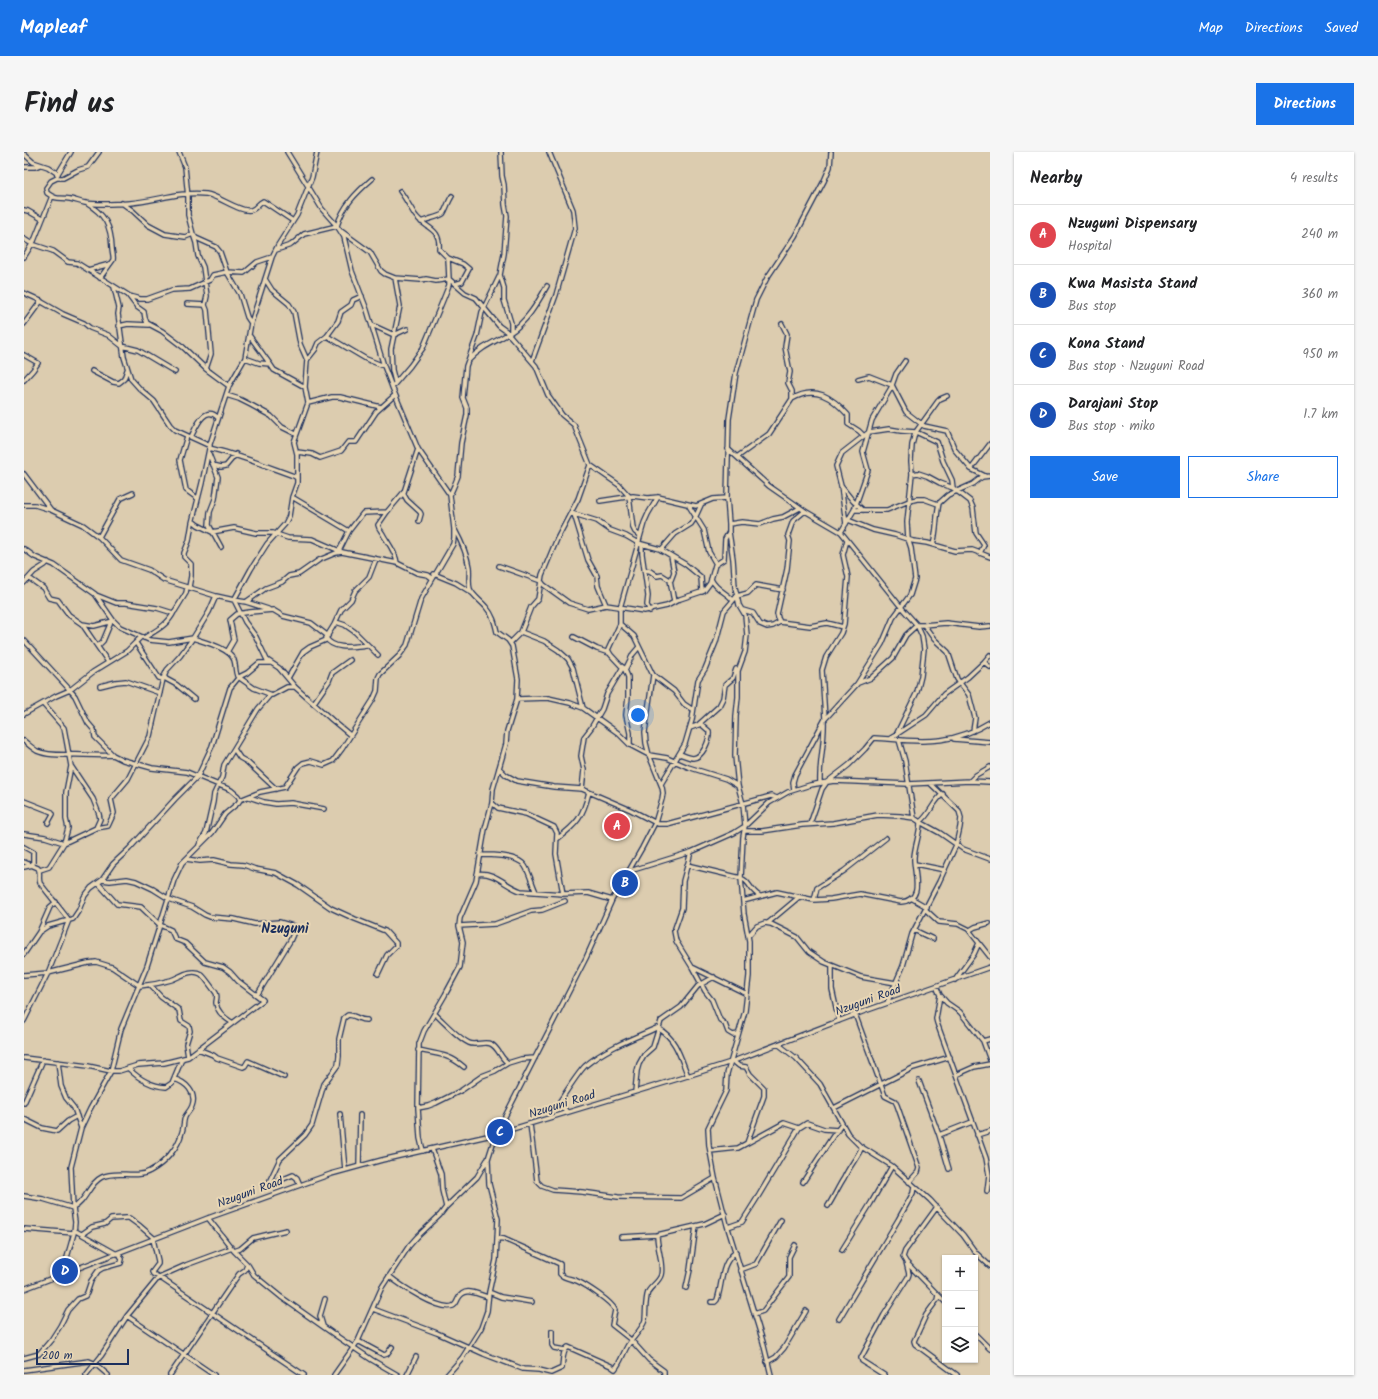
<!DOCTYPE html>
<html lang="en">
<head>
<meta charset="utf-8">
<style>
  body { margin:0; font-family:Kalam,sans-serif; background:#f6f6f6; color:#202124 }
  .controls { position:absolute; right:12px; bottom:12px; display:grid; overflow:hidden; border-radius:0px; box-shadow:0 1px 3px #0004 }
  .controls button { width:36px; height:36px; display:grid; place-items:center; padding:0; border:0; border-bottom:1px solid #e0e0e0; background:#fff; color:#202124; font:20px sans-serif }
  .scale { position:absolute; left:12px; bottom:10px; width:93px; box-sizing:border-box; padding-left:4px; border:2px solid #1b2f5e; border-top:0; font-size:11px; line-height:14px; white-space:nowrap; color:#1b2f5e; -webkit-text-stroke:3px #e8d6b4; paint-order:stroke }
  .you { position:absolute; left:614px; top:563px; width:14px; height:14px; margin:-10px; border:3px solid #fff; border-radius:50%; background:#1a73e8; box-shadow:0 0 0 6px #1a73e833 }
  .badge { display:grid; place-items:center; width:26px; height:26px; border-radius:50%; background:#1a73e8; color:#fff; font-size:13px; font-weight:700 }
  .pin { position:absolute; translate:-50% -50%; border:2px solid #fff; box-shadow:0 1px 4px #0006 }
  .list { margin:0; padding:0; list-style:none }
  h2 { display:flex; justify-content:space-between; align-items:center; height:52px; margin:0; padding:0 16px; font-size:17px }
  h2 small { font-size:13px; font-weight:400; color:#757577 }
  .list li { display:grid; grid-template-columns:26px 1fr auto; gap:12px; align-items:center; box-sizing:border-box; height:60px; padding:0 16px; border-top:1px solid #e0e0e0 }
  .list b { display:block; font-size:15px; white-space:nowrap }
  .list p { margin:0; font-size:13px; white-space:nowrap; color:#757577 }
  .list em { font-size:13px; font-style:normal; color:#757577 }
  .actions { display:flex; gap:8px; padding:12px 16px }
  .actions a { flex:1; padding:9px 0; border:1px solid #1a73e8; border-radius:0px; text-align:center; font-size:14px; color:#1a73e8 }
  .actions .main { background:#1a73e8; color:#fff }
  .icon { flex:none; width:22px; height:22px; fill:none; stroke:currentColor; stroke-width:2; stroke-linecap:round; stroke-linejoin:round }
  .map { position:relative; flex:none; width:966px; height:1223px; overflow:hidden; border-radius:0px }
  header { display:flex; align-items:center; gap:24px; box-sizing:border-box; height:56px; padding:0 20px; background:#1a73e8; color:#fff }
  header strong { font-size:19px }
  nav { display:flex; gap:22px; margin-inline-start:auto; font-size:14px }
  .intro { display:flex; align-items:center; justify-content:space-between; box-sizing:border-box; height:96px; padding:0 24px }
  h1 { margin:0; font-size:28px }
  .button { padding:10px 18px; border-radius:0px; background:#1a73e8; color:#fff; font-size:14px; font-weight:700 }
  main { display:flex; gap:24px; padding:0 24px }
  aside { flex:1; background:#fff; border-radius:0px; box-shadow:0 1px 3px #0004 }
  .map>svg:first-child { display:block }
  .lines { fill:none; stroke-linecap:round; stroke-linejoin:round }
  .minor-casing { stroke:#1b2f5e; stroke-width:6 }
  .minor { stroke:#e8d6b4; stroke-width:3.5 }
  .labels { text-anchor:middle; stroke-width:4; stroke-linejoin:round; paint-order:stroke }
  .street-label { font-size:12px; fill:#1b2f5e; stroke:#e8d6b4 }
  .quarter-label { font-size:14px; font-weight:bold; fill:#1b2f5e; stroke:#e8d6b4 }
</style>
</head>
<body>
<header>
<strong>Mapleaf</strong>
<nav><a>Map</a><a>Directions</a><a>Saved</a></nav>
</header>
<div class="intro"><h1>Find us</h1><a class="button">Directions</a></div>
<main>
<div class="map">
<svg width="966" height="1223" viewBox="0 0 966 1223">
  <rect width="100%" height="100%" fill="#dcccaf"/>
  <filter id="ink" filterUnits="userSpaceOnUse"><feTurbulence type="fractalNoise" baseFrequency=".025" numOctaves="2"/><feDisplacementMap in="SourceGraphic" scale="8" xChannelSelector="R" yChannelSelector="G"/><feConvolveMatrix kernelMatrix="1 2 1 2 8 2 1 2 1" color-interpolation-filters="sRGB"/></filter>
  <g filter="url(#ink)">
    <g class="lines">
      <!-- minor casing -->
      <g class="minor-casing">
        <path id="minor" d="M75 0 64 15 54 18 39 26H33L27 29 22 36 23 41C34 49 35 45 46 47 51 48 56 50 61 51 75 53 92 52 106 51 132 49 156 39 182 42 195 44 217 61 227 58 232 57 234 51 239 49L269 69
          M155 0 161 15 164 45V63L169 82 172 86 192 95 196 100 203 120 216 142 223 165 227 171
          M0 2 9 10 24 15 34 22
          M0 15H11L16 13
          M33 23 47 0
          M376 39C382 47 386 55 391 63 401 77 417 75 415 97L424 106 425 127 441 141 452 146 475 174 482 179 512 214 524 243 538 263 550 273 566 313 595 333 605 344 609 376 611 380 616 384
          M62 51C81 62 87 74 88 96 88 100 90 104 89 108L76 126
          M98 51 109 59 124 73 141 82 161 85 169 82 172 91 174 104 179 115 183 144 181 153 183 158 187 202 182 217
          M0 58 4 59 18 67
          M397 70C401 68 417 64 419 62 422 58 424 50 428 44
          M317 79 346 100 357 119 361 122 371 126 397 128 402 127 412 129 425 127V133L419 148 399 196 386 214 368 235
          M0 87 8 92 29 99 44 110 53 111 104 143 113 155 120 160 121 166 123 171 138 179 159 195 182 217 205 234 186 292 178 331 168 371 165 389 160 401V405L167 412V424L165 435
          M252 98 267 93 280 82 313 74C319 54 332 41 348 27
          M0 105 10 89 28 44
          M424 106 439 112 445 117 438 130 431 132
          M64 118 86 112
          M476 123 480 136V148L487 171V180
          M241 127 248 138 265 152 270 160 276 192 283 208
          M90 135 95 156 94 162 100 205 107 227 116 237 130 249 146 273 151 278 186 294
          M0 141 11 146 39 162 60 171 66 176 84 183 98 194 114 198 151 220
          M105 144 116 147H123L148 138 166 137 186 128 189 123 203 120 220 121 233 110 248 105
          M338 144 329 148 327 153 317 160 314 169 303 184 342 207 360 214
          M163 152 181 153
          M0 172 17 149
          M758 172 763 182 761 195 766 220 764 231 768 239V247
          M348 173 370 183 383 177
          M95 174 104 172 125 173
          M225 183 246 212
          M0 203 14 211 9 218 0 228
          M221 206 235 211 246 212 250 218 281 235
          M445 208C456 196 470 190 484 182 502 171 513 152 523 134
          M508 209 532 143 551 76 549 58 525 0
          M68 219 89 230 95 231 100 227 103 218
          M834 227 845 224 868 233 882 260 900 274 923 279 931 298 947 317 961 324
          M371 230 368 218 367 197 376 154 371 126
          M205 234 221 206 227 171 248 105 254 93 273 63 288 25 293 0
          M202 243 215 247 227 253 247 264 258 275 272 282
          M284 251 281 235 283 208 291 198 294 191 303 184
          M163 284 156 308 162 338 173 346
          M167 285C172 275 181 252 194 266
          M185 296C215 303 242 314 270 324L273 326
          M704 297 745 334 781 359 817 380 877 455 893 473 898 484 900 497 897 524 893 540 872 583 865 587 850 586 841 597 825 613 803 630 798 637 786 672
          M273 300 288 302 296 306 317 299 324 290H332L352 260 371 243
          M185 302 194 325 191 347 186 360 185 373 197 395
          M713 305 745 282 768 247C791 233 808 245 824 263V272L835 279 840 284
          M189 313 197 315 202 314 212 302
          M947 317 966 292
          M0 322 27 358
          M888 322 894 321 903 324 916 331 929 336 946 349 949 356 952 381 960 393 956 401
          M817 334 829 349 839 358
          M379 341 383 348 396 360 397 362 395 369
          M426 343 430 334 434 324 437 291 443 263V256L439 246 442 214 453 184 458 160 476 123 480 102 483 64 481 53 480 33 478 24 477 0
          M268 345 325 379
          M576 349 609 344 624 346 634 345 672 354 689 347 703 346
          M0 353H11L27 358 59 373 75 385 97 408 125 418 140 428 192 444 210 448 221 470 232 485 243 508 255 516 271 535 308 568 326 583
          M665 354 680 378 685 400 692 412
          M830 358 844 318 839 300 848 268 867 236 872 222 881 209
          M547 361 573 369 586 378 602 384 614 391 636 397 661 412 677 425 678 440
          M550 362 564 408 573 424 574 434 582 453
          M824 368 849 378 871 383 889 389 903 391 931 399 948 398 956 401 966 405
          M169 369 174 373 188 380 210 376 232 381H249L264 386 288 387 318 400 373 411 393 421 404 423 408 426
          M705 372 718 370 736 372 749 367 759 365 776 356
          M822 372 817 334 812 314 818 301 845 280 865 277 877 279 892 280 913 290 919 309 928 328 929 336
          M817 380 830 358H863L885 349 893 347H900L914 352 924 343 949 332 958 325 966 324
          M75 385 96 347 109 341
          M618 392V402L624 444 623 453 626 459
          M909 393C913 379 912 365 915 351
          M0 397 11 405 30 413 71 442 89 468 96 475 125 488 145 490 169 486 185 460 192 444
          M637 398 651 382 667 372 671 366 677 353
          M315 399 325 379 339 361 363 360
          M318 400 312 401 295 408 275 422 265 424 258 430 242 436 222 450 210 448 227 417 243 392 261 372 265 364 268 345 273 331V302L270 290 284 251 308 245H316L357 255
          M373 411C372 401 365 392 360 384 358 379 355 378 354 373L363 360 380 340 394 297
          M475 414 517 429 520 433 545 451 564 457 582 453 620 459 643 454 656 447 680 439 686 431 691 413 700 407 701 387 705 380
          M620 418 626 419 633 424 638 423 646 428 650 450
          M410 422 432 431 448 441
          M5 426 19 436 25 446 34 448 45 463 58 472 84 510
          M687 427C693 439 701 439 709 448
          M647 428 650 420 647 404
          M0 431 10 420 21 413 24 410
          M72 443 92 451H102L133 456 149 461 151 459 162 441 163 435
          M222 450 244 457
          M719 458 729 461 736 472 743 475 749 474 756 470 786 474 803 471 819 475
          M312 470 321 473 331 480 354 503
          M756 470 754 466 753 462 763 417 766 389 764 383 769 369 781 359
          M58 472 70 474 89 469
          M596 472 610 484 629 523 650 539 660 552 669 558
          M900 473 910 487 924 500 933 527 945 543 951 566 949 579
          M497 480 520 489 534 498 544 507 549 516 559 556
          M550 485 573 497 585 501
          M120 486C131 479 144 473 150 460
          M0 488 46 538 51 544 64 571 70 578 71 585 89 603 99 608 128 616 163 620 207 638 214 644 216 648 214 651 201 662 188 681 158 711 150 728 123 814 97 877 87 919 66 957 57 976 47 1015 49 1056 51 1070 50 1081 38 1123
          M112 491 135 526 139 527
          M486 491 497 480 507 455 514 447 518 423 533 387 554 347 566 313
          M343 493C331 494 310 499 302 486L310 473 317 458 327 448 331 439 345 425 352 407
          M74 494 79 489 87 470
          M203 500 210 488 206 468 213 462 226 460 249 458 259 464 287 471 304 484
          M960 510 966 515
          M601 518 609 502 615 495
          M629 523 621 580 622 591 625 603 643 606 664 615 702 627 714 634
          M140 524 142 527 153 533 170 547
          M264 526 279 500 286 495 302 488
          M834 531 847 526 869 506 882 483 893 473H900L922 471 955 475 966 474
          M76 534 92 530 102 529 136 541
          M493 547 524 546 546 551 559 556 594 581 606 593
          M19 552 40 576 47 614 69 647 75 662 76 667 72 676
          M289 552 305 529 308 521 326 508
          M0 562 32 544 46 538 69 520 103 499 117 485
          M801 567 798 518 802 505 817 481 820 472 824 425 819 403 823 388
          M675 572 695 554 699 546 701 533 709 526 712 517
          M873 582 902 563 920 542 944 525 960 510 966 503
          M865 587C903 591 932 591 966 570
          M930 587 966 590
          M0 589C4 592 8 596 13 599 26 605 46 602 60 603 71 603 78 604 89 603
          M210 597 216 606 223 610 252 637
          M656 602C659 603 665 606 669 606 679 605 686 588 685 579L677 572 666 576
          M475 616 482 623 493 629 530 635 558 637 607 658 634 672H643L747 644 753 646
          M946 629 952 623 966 615
          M796 631C795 610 801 590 800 569
          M637 632 661 592 668 568 674 528 681 517 692 490 700 459 713 444 724 441 732 433 759 438
          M558 637 560 618 557 604 560 585 567 576 578 557 583 542 599 515
          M770 638 769 630 771 623 801 567 833 532 858 492 869 466 886 443 891 427 887 396 884 387 883 370 888 322 887 309 888 293 891 281 914 249 916 247 923 244
          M919 642C909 649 906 663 896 670L916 681 939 697 966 707
          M225 645 240 650 252 652 267 651 300 657
          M216 648 236 640 261 635 274 615 279 611 287 609 300 613 309 609 318 597 349 548 353 539 354 526 356 522 375 504 383 493 397 447 429 392 430 386V377L426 343 394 297 368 235 360 214 343 158 328 119 320 85 313 74 298 57 263 0
          M0 649 28 660 29 662 24 671
          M468 651 474 656 502 662 530 675 533 681 532 702 539 742
          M720 679H738L778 673 809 671 854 663 876 664 890 666
          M0 682 21 685 40 691 44 676 42 667V640L47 614
          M533 687C553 672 559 665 565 640
          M175 693 182 681 189 650 190 642 198 625 200 613 234 557 246 543
          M0 695 9 700V713L0 715
          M667 700 659 729 658 756 650 779 652 789 668 815 723 842
          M456 703C468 703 494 703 501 714 506 722 508 732 512 740
          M162 707 176 709 190 708 207 712 220 713 231 717 252 721 274 733 307 756 331 767 361 779 372 791V794L363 803 354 822
          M0 710 14 716C17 720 14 725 16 731L45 768 24 821 0 869
          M891 712 921 718
          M663 713 717 726C727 730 725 738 736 744
          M16 718 25 715 40 691 72 676 84 674 90 661 87 647 104 627 126 584 139 527 143 518 156 504 169 486C180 490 206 496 210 508 212 514 211 519 213 524L230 536 248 543 263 535H271
          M606 719 667 700 710 681 721 674 745 651 764 640 786 633 810 629 884 632 946 629 966 630
          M453 722C471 719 481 734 497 739L539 742 564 741 588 748
          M78 728 86 729 103 727 112 729 129 737 145 747 168 755 181 763 186 765 210 767 231 772 255 770 272 775 266 789 233 843
          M887 746 903 755
          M790 748 793 736 820 719 862 686
          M719 749 753 740 790 748 807 747 836 742 877 750C902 748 889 720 890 705 891 693 896 682 896 670L890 666 881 609 875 588
          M902 758 915 770 934 772 944 777 966 805
          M744 771 775 745
          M435 774 471 772 507 759 518 758 541 749
          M890 778 909 787
          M946 778 951 775 965 771
          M15 780 24 774 49 767 55 758 60 745 67 736 78 728 89 712 105 697 151 647 174 624 188 594 206 536 215 525 223 521 235 511H246
          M724 784 733 774 741 771 747 772 773 785 785 800 800 810 837 825 872 831
          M0 802 15 780 26 755 32 750
          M808 814V837L815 869
          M668 815 681 839 688 848 696 868 701 872 704 880 709 883 714 882
          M0 823 24 821 64 811 72 810 88 815 116 834C126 833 137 831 147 828 156 825 167 816 177 822 180 824 189 837 192 841 194 845 192 847 192 851 193 860 202 867 209 871
          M931 828 950 802 955 791
          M126 833 137 845 155 858 157 869 165 874 166 879 162 892 164 905
          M912 834 916 843 923 851 936 860 959 889 966 908
          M916 843 912 867 913 871 962 1006 965 1023 963 1039
          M863 851 879 814 888 782 915 730 932 693 936 675 937 666 935 659 907 632
          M411 862C420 870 434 886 445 891 451 894 460 889 467 892 475 896 476 906 484 911
          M831 862 861 944 871 949 873 953 895 1016 894 1020 885 1030
          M635 877C652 886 657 907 664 924
          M959 889 966 887
          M754 892 772 906 796 932 824 982 836 994 868 1014 906 1048 918 1061 939 1083 952 1101 966 1114
          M174 897 189 903 193 906 219 915 221 914 224 909 260 925
          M394 898C413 902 425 902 440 915
          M0 906 64 914 87 919H95L114 913 140 911 164 905 239 848 214 829 206 820 199 815 181 810 161 791 151 787 147 778 136 773 117 755 93 752 74 731
          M709 909 715 914 722 915 726 922 740 936V944L723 991
          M34 910 37 934 42 946 50 956 57 976
          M105 917C115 927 127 934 142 935L148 931 158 907
          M932 923 950 915 966 912
          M895 929 915 983 925 1017
          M611 940 613 919 615 912 620 903 629 895 637 869 657 855 674 834 690 825
          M0 951 19 908
          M394 956 404 954 412 951 438 938 458 924 471 919 484 911 497 907 511 906
          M810 956 889 916 926 905
          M543 960 536 952V949C542 940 554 921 561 914 582 896 610 886 635 875
          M316 962 321 1018
          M0 967 18 976 33 979 44 969 53 964
          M506 972 513 1029 518 1034 529 1038 558 1040 594 1045 657 1046 691 1026
          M915 983 948 970
          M953 983 966 979
          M408 997 417 1022 418 1038 422 1055
          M399 999 396 986 394 956 395 892 400 879 421 843 436 815 439 790 435 774 436 766 452 729 461 677 468 651 469 637 482 592 483 579 493 547 494 527 488 494 484 488 473 480C471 471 469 463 462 455 457 449 449 444 446 437 444 429 446 423 445 415 443 403 437 389 431 378
          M686 999 714 996 760 971 775 976 783 971 800 977 814 978
          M335 1014 336 963
          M779 1030 809 984 818 972
          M276 1033 273 1026 269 1023 252 1030H247L246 1028 256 1007 281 983 288 973 300 932 314 913 315 904V887L320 866 324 863C332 863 336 869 343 868
          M0 1044 19 1047 49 1056C62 1050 65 1031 78 1025 92 1018 113 1027 126 1019 141 1011 154 996 158 980 160 975 159 969 161 965 163 961 166 959 168 954 173 941 162 930 150 927
          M804 1054C810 1045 814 1035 820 1026 825 1015 833 1006 838 995
          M913 1055 881 1099 879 1105 882 1110 921 1150
          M184 1066 210 1099 224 1113 230 1123 257 1145 311 1183 348 1208 374 1223
          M704 1075 718 1070 735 1043 775 976
          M0 1077 50 1081
          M50 1078 93 1102
          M58 1082 68 1075 81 1072 87 1067 102 1066H105L116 1074 131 1087
          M597 1085 633 1083
          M473 1086 480 1087 536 1112V1122C540 1127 547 1126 553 1129 562 1133 588 1150 591 1158L588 1173 607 1188 625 1208 640 1219V1223
          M129 1087 134 1109V1112L128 1120 129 1122 135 1125 280 1223
          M818 1098 847 1051 868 1014
          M210 1099 216 1097 229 1086 262 1078
          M716 1118 732 1112 757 1068
          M365 1124C376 1133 415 1159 429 1154 432 1153 433 1149 434 1147 441 1133 454 1143 464 1145
          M662 1136 666 1118 672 1074
          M0 1137 184 1066 307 1022 358 1008 472 982 657 926 707 910 838 860 966 815
          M465 1140 477 1145 508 1150
          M914 1143 913 1148 902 1163 890 1189 891 1192 933 1223
          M687 1150H691L693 1148C699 1131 696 1111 712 1100
          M349 1157 413 1181 460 1202 499 1217 515 1218 527 1221 538 1216C539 1209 538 1199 544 1195L587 1214 591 1217C597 1210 599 1201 604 1193 609 1185 618 1178 621 1168 622 1158 621 1149 624 1140 627 1134 635 1130 637 1123 640 1113 633 1096 633 1083L680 1072 701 1062
          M730 1162 739 1159 765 1125V1105L771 1093
          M103 1164 190 1223
          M815 1167 874 1068 889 1041 890 1034
          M299 1174 296 1164 301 1147
          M528 1179V1193L530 1196 541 1198
          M951 1182 966 1197
          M334 1189 360 1203 363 1202 368 1195
          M0 1206 15 1202 27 1188 36 1174 44 1158 54 1147 61 1144 63 1141 67 1129 74 1119 79 1116 97 1111 98 1107 95 1101
          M743 1210 752 1205 760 1196 782 1159
          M0 1218 65 1209 70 1211 84 1223
          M62 1223 77 1204 103 1164 135 1125 162 1113 208 1096
          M146 1223 210 1129 215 1122 221 1118 223 1113
          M310 1223 334 1189 358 1135 385 1094 393 1085 416 1063 422 1055 453 1025 463 1008
          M383 1223 392 1205
          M423 1223 438 1206 457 1176 463 1159 465 1140 472 1108 474 1067 465 1032 464 1007 472 982 562 806 588 748 618 696 631 671 638 647 639 641 638 635 625 603 606 593V581L602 563 604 545V525L601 518 587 503 584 498 596 472V456L620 371 624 362 634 345
          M747 1223 739 1190 703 1073 691 1026 685 994 684 976 702 939 703 922 721 859 725 824V789L720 762 717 726 719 685 721 674 719 652 714 634 711 604 712 564 714 545V519L721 500 723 483 721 463 715 453 711 435 709 407 705 380V372L703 346 705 267 712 221 732 148 743 126 771 84 800 29 806 15 807 0
          M860 1223 838 1209 837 1206 860 1163 884 1125 885 1122 882 1110"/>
      </g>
      <!-- minor -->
      <use href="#minor" class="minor"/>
    </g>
  </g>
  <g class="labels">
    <!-- street labels -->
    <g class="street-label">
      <text transform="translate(844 848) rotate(-20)" y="4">Nzuguni Road</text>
      <text transform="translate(538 952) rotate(-17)" y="4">Nzuguni Road</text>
      <text transform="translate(226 1040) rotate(-20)" y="4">Nzuguni Road</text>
    </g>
    <!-- quarter labels -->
    <g class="quarter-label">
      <text x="261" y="781">Nzuguni</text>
    </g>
  </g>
</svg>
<div class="controls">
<button>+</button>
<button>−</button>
<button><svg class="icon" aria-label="layers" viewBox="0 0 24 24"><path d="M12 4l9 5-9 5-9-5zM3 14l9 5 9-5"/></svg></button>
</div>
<div class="scale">200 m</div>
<div class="you"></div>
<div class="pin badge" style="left:593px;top:674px;background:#e0444e">A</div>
<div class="pin badge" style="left:601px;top:731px;background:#1a4fb4">B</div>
<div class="pin badge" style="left:476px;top:980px;background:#1a4fb4">C</div>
<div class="pin badge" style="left:41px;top:1119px;background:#1a4fb4">D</div>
</div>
<aside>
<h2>Nearby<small>4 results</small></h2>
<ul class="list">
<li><span class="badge" style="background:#e0444e">A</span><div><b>Nzuguni Dispensary</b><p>Hospital</p></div><em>240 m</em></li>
<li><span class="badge" style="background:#1a4fb4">B</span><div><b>Kwa Masista Stand</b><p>Bus stop</p></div><em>360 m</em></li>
<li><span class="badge" style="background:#1a4fb4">C</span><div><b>Kona Stand</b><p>Bus stop · Nzuguni Road</p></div><em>950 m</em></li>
<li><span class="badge" style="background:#1a4fb4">D</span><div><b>Darajani Stop</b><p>Bus stop · miko</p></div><em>1.7 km</em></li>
</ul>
<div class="actions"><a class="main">Save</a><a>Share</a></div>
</aside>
</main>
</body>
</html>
